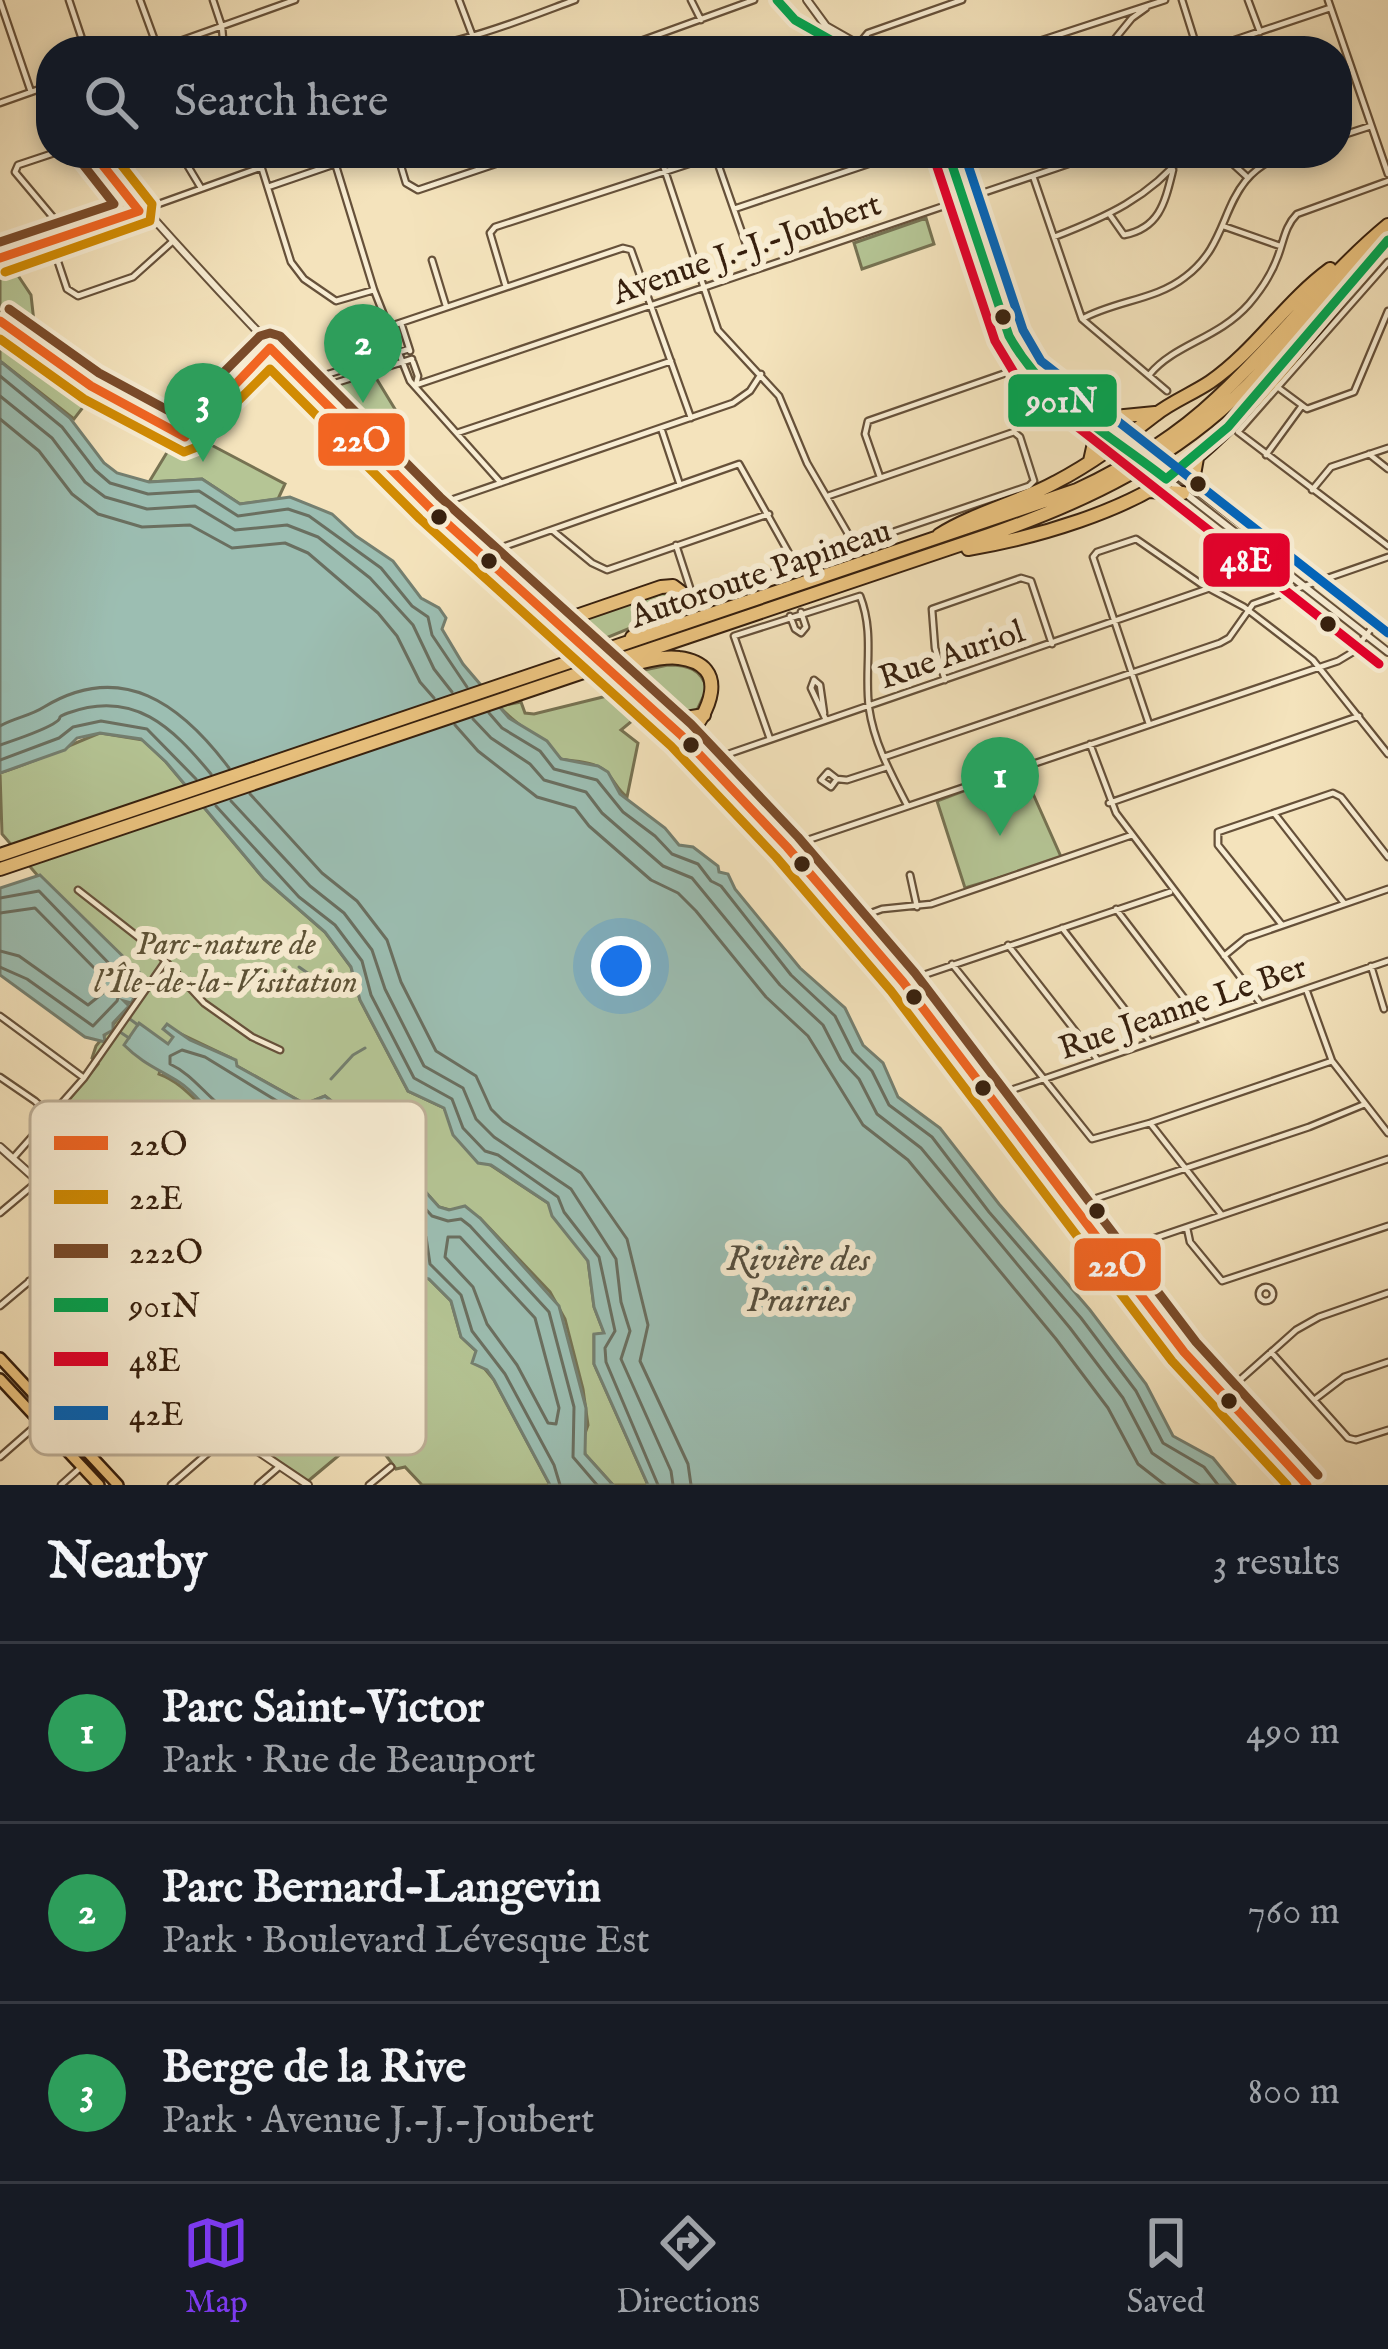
<!DOCTYPE html>
<html lang="en">
<head>
<meta charset="utf-8">
<style>
  body { margin:0; font-family:"IM FELL English",serif; background:#242831; color:#f1f3f6 }
  .you { position:absolute; left:621px; top:966px; width:42px; height:42px; margin:-30px; border:9px solid #fff; border-radius:50%; background:#1a73e8; box-shadow:0 0 0 18px #1a73e833 }
  .badge { display:grid; place-items:center; width:78px; height:78px; border-radius:50%; background:#7c3aed; color:#fff; font-size:39px; font-weight:700 }
  .pin { position:absolute; translate:-50% -99px; filter:drop-shadow(0 3px 6px #0008) }
  .pin::after { content:''; position:absolute; top:63px; width:42px; height:36px; background:inherit; clip-path:polygon(0 0,100% 0,50% 100%) }
  .list { margin:0; padding:0; list-style:none }
  h2 { display:flex; justify-content:space-between; align-items:center; height:156px; margin:0; padding:0 48px; font-size:51px }
  h2 small { font-size:39px; font-weight:400; color:#9ea1a6 }
  .list li { display:grid; grid-template-columns:78px 1fr auto; gap:36px; align-items:center; box-sizing:border-box; height:180px; padding:0 48px; border-top:3px solid #363941 }
  .list b { display:block; font-size:45px; white-space:nowrap }
  .list p { margin:0; font-size:39px; white-space:nowrap; color:#9ea1a6 }
  .list em { font-size:39px; font-style:normal; color:#9ea1a6 }
  .icon { flex:none; width:66px; height:66px; fill:none; stroke:currentColor; stroke-width:2; stroke-linecap:round; stroke-linejoin:round }
  .map { position:relative; flex:none; width:1388px; height:1485px; overflow:hidden }
  .search { position:absolute; background:#171b24; box-shadow:0 6px 18px #0003; left:36px; right:36px; top:36px; height:132px; display:flex; align-items:center; gap:30px; box-sizing:border-box; padding:0 42px; border-radius:48px; color:#9ea1a6; font-size:45px }
  .sheet { height:696px; background:#171b24 }
  nav { display:flex; justify-content:space-around; align-items:center; box-sizing:border-box; height:168px; border-top:3px solid #363941; background:#171b24; font-size:33px; color:#9ea1a6 }
  nav a { display:grid; justify-items:center; gap:6px }
  nav .on { color:#7c3aed }
  .map>svg:first-child { display:block }
  .green { fill:#b5c595; stroke:#767252; stroke-width:3 }
  .water { fill:#9cbeb2; stroke:#747f70; stroke-width:3 }
  .lines { fill:none; stroke-linecap:round; stroke-linejoin:round }
  .shore { stroke:#6a6f60; stroke-width:3 }
  .stream { stroke:#747f70; stroke-width:3 }
  .minor-casing { stroke:#66513a; stroke-width:9 }
  .tertiary-casing { stroke:#66513a; stroke-width:10 }
  .primary-casing { stroke:#37200e; stroke-width:14 }
  .motorway-casing { stroke:#37200e; stroke-width:16 }
  .minor { stroke:#f8edd3; stroke-width:4.5 }
  .tertiary { stroke:#f8edd3; stroke-width:6 }
  .primary { stroke:#eac27e; stroke-width:9 }
  .motorway { stroke:#eac27e; stroke-width:12 }
  .tertiary-bridge-casing { stroke:#66513a; stroke-width:10; stroke-linecap:butt }
  .tertiary-bridge { stroke:#f8edd3; stroke-width:6 }
  .bus-1-casing { stroke:#f8edd3; stroke-width:18 }
  .bus-2-casing { stroke:#f8edd3; stroke-width:18 }
  .bus-3-casing { stroke:#f8edd3; stroke-width:18 }
  .bus-4-casing { stroke:#f8edd3; stroke-width:18 }
  .bus-5-casing { stroke:#f8edd3; stroke-width:18 }
  .bus-6-casing { stroke:#f8edd3; stroke-width:18 }
  .bus-1 { stroke:#f26522; stroke-width:9 }
  .bus-2 { stroke:#d18b03; stroke-width:9 }
  .bus-3 { stroke:#7a4b2a; stroke-width:9 }
  .bus-4 { stroke:#00a651; stroke-width:9 }
  .bus-5 { stroke:#e4002b; stroke-width:9 }
  .bus-6 { stroke:#0065bd; stroke-width:9 }
  .bus-dot { fill:#37200e; stroke:#f8edd3; stroke-width:4.5 }
  .labels { text-anchor:middle; stroke-width:12; stroke-linejoin:round; paint-order:stroke }
  .street-label { font-size:33px; fill:#37200e; stroke:#f8edd3 }
  .park-label { font-size:33px; font-style:italic; fill:#5d5236; stroke:#f8edd3 }
  .water-label { font-size:36px; font-style:italic; fill:#554f3f; stroke:#f8edd3 }
  .key { fill:#f8edd3; stroke:#beb098; stroke-width:3 }
  .key-label { font-size:33px; fill:#37200e }
  .line-badge { stroke:#f8edd3; stroke-width:4.5 }
  .badge-label { font-size:33px; text-anchor:middle; font-weight:bold; fill:#fff }
</style>
</head>
<body>
<div class="map">
<svg width="1388" height="1485" viewBox="0 0 1388 1485">
  <rect width="100%" height="100%" fill="#f4e3bc"/>
  <filter id="stains"><feTurbulence type="fractalNoise" baseFrequency=".00167" numOctaves="4"/><feColorMatrix values="0 0 0 0 .2 0 0 0 0 .09 0 0 0 0 .02 0 0 0 .5 -.17"/></filter>
  <radialGradient id="worn" r=".72"><stop offset=".6" stop-color="#630" stop-opacity="0"/><stop offset="1" stop-color="#630" stop-opacity=".3"/></radialGradient>
  <!-- green -->
  <path class="green" d="M926 218 934 244 862 269 854 243Z
    M7 259 31 295 36 340 0 315V262Z
    M0 327 94 393 74 419 0 361Z
    M373 373 401 419 374 444 321 387Z
    M198 438 285 484 278 499 240 504 202 479 149 482 174 441 190 445Z
    M666 592 677 595 678 607 667 613 594 643 581 629 585 618Z
    M668 665C688 665 701 669 707 689L697 710C672 720 645 691 630 673Z
    M619 687 650 714 633 720 621 730 638 743 627 797C617 789 616 783 608 774 599 761 575 762 561 759 542 738 517 727 499 706L521 702 525 713 534 714 619 693Z
    M100 733 143 740 166 762 264 879 325 932 351 967 360 1000 408 1091 444 1108 466 1149 548 1203 588 1261 594 1307 604 1333 594 1335V1364L648 1485H613L585 1454 583 1439 588 1425 583 1389 565 1319 550 1292 480 1218 439 1207 405 1169 397 1150 378 1130 358 1122 325 1096 305 1104 237 1066 231 1058 179 1033 169 1044 159 1074C189 1085 202 1113 227 1125 286 1151 331 1121 354 1204L380 1214 418 1246 429 1279 451 1301 461 1337 476 1351 475 1357 494 1380 550 1485H422L405 1467 396 1469 368 1431 307 1482 229 1428 332 1340 309 1315 294 1321 302 1308 243 1242 229 1254 161 1184 174 1171 157 1152 132 1174 60 1111 98 1064 92 1058 96 1046 128 1006 123 1001 133 998 129 994 138 982 126 962 38 876 2 834 0 773C35 762 67 746 100 733Z
    M1022 769 1062 859 965 888 937 801Z"/>
  <!-- water -->
  <path class="water" d="M0 361 70 418 104 463 117 473 149 482 202 479 240 504 290 497 332 514 356 536 393 561 421 598 439 608 446 618 442 629 463 664 509 718 547 741 561 759 598 766 608 772 620 794 665 828 679 845 693 847 718 866 719 872 728 874 735 889 800 968 845 1008 863 1045 883 1063 898 1097 940 1128 999 1204 1090 1310 1146 1384 1173 1436 1213 1458 1235 1485H648L594 1364V1334L604 1333 594 1307 588 1261 552 1216 548 1203 491 1165 478 1163 453 1135 444 1108 408 1091 360 1000 351 967 325 932 264 879 166 762 141 739 100 733 77 738 65 750 0 773Z
    M40 875 139 972 138 982 129 994 134 998 131 1003 124 1001 129 1006 113 1023V1030L104 1035 105 1042 85 1037 0 975V888Z
    M139 1023 168 1044 173 1037 163 1029 167 1024 190 1040 236 1060 237 1066 305 1104 325 1096 358 1122 378 1130 397 1150 405 1169 439 1207 449 1210 465 1206 480 1218 559 1306 586 1408 585 1454 613 1485H550L494 1380 487 1370 472 1363 476 1351 461 1337 451 1301 429 1279 416 1275 418 1246 380 1214 354 1204C331 1119 286 1153 228 1126 209 1116 197 1093 179 1082 158 1069 142 1063 124 1045Z"/>
  <g class="lines">
    <!-- shore -->
    <path class="shore" d="M0 376 62 427 95 470 110 483 148 494 199 491 238 516 288 509 309 516 381 568 412 606 428 617 432 635 467 687
      M0 396 52 438 85 482 105 497 147 509 195 506 235 530 287 525 318 537 370 578 413 625 434 669 452 692
      M0 419 39 451 72 494 98 514 142 527 190 525 232 548 285 543 308 553 378 613 397 636 420 682 434 698
      M489 713 502 728 540 751 554 769 597 780 623 812 655 836 672 854 698 864 711 881 721 886 791 975 835 1016 853 1052 872 1071 889 1105 932 1137 989 1212 1081 1318 1136 1391 1163 1443 1204 1467 1218 1485
      M473 719 491 738 530 764 544 780 586 792 602 813 663 866 692 878 780 985 823 1025 841 1060 859 1079 877 1114 921 1148 1070 1328 1123 1398 1152 1453 1199 1485
      M455 725 478 751 537 797 575 808 589 826 651 880 678 893 696 911 766 997 808 1036 863 1125 908 1160 1056 1339 1108 1408 1138 1464 1165 1485
      M0 726C14 718 30 716 44 707 122 660 181 704 229 768
      M0 745C15 740 39 732 53 724 67 716 52 719 68 713 134 689 172 727 211 774
      M0 760 59 738 73 727 101 721 147 729 196 779
      M250 794 322 873 357 901 387 940 401 982 436 1051 476 1076 491 1109 503 1121 581 1173 627 1239 648 1325 640 1361 688 1464 691 1485
      M231 801 310 886 344 913 372 950 385 989 424 1066 463 1088 476 1119 494 1137 571 1189 616 1259 621 1302 630 1331 621 1359 671 1471 673 1485
      M216 806 299 897 335 925 362 961 371 995 414 1078 452 1099 463 1128 485 1151 498 1155 558 1197 564 1212 599 1257 615 1331 605 1348 606 1362 658 1485
      M0 898 39 891 124 979 117 1001 93 1026 27 979 0 967
      M0 913 35 908 104 978 103 993 88 1005 19 956 0 951
      M448 1237H460L535 1318 559 1408 556 1424 548 1423 517 1365 487 1324 473 1287 445 1257Z
      M560 1485 554 1465 505 1374 472 1331 461 1295 430 1264 426 1237 386 1204 365 1197C356 1171 337 1136 308 1129 283 1123 259 1127 235 1115 210 1103 196 1076 170 1064V1056L182 1050 205 1057 300 1115 324 1111 352 1132 372 1141 386 1155 395 1176 432 1216 448 1221 461 1219 470 1226 549 1312 574 1407 573 1457 597 1485"/>
    <!-- stream -->
    <path class="stream" d="M299 967 309 974
      M123 1014 138 1025
      M114 1028 129 1038
      M331 1079 353 1055 365 1048"/>
    <!-- minor casing -->
    <g class="minor-casing">
      <path id="minor" d="M69 0 86 51
        M140 0 158 49
        M213 0 222 27 224 51
        M459 0 473 37
        M691 0 701 20
        M1182 0 1198 51
        M1248 0 1260 32
        M1328 0 1388 174
        M0 1 31 92
        M858 45 868 33 962 0
        M152 51 295 0
        M364 51 379 43C418 64 533 15 575 0
        M613 51 754 0
        M1009 51 1165 0
        M1105 51 1132 18 1146 8
        M1202 51 1330 8
        M0 103 51 85
        M1337 137 1371 126
        M54 153 18 165 15 172 67 234
        M93 153 139 211 262 167
        M180 153 201 188
        M257 153 291 262 304 279 336 301 374 290
        M332 153 374 290 410 381 501 483
        M397 153 406 183 418 190 528 153
        M659 153 718 330 779 396 807 463 854 544
        M1221 153 1246 176
        M1033 176 1082 319 1167 391
        M268 187 335 164
        M734 209 901 153
        M1110 215 1124 235C1160 228 1165 202 1173 170
        M1223 226 1280 246
        M1054 237C1106 217 1149 198 1185 153
        M51 241 67 289 78 296 133 277 173 241
        M432 260 446 306
        M1388 262 1238 432 1388 546
        M506 287 490 233 495 227 710 157 717 161 755 270
        M1082 319C1114 301 1156 300 1185 277 1238 238 1215 177 1289 153
        M401 323 410 351
        M391 326 623 248 631 250 691 418
        M413 362 418 376 416 385
        M1150 374C1175 344 1218 339 1249 304 1261 290 1272 273 1278 256 1284 240 1285 226 1297 214L1388 181
        M306 381 409 349
        M416 385 1071 163 1089 153
        M1276 386 1307 409 1354 392 1388 311
        M313 390 412 359
        M661 428 680 485
        M457 433 671 361
        M1369 454 1388 469
        M1266 455 1301 407
        M880 477 865 434 868 421 1026 366
        M1312 490 1331 467 1388 448
        M431 507 733 403 750 391 761 374
        M552 530 592 563 607 570 769 514
        M676 545 691 591 698 598 1029 486 1034 481 1020 437 1014 432 828 496
        M480 555 739 464 795 564
        M790 616 795 629 801 633 806 627 801 612
        M945 680 935 648 932 609 1021 578 1031 581 1052 644
        M824 713 820 685 814 680 811 688 826 720
        M1149 724 1093 557 1097 552 1136 539 1201 584 1244 607 1313 660 1388 754
        M770 739 734 636 860 596C875 634 864 669 869 708 874 743 891 774 907 805
        M1090 744 1116 813 1260 1003
        M884 757 1220 643 1229 638 1253 604 1388 557
        M708 761 1207 589
        M837 779 828 772 821 780 831 787 837 779 847 780 887 767
        M1109 803 1359 716
        M1274 813 1344 903
        M787 847 1338 661 1353 652 1375 624
        M910 875 917 907
        M78 890 156 951 204 1003 252 1037 280 1050
        M1116 909 1204 1024
        M852 920 882 909 931 904 1132 835
        M1282 925 1218 845V832L1333 793 1341 797 1388 857
        M1062 928 1150 1042
        M1008 945 1097 1059
        M1224 956 1246 938 1388 889
        M952 964 1092 1139 1150 1123 1332 1061
        M1371 966 1384 1009
        M903 982 1170 892
        M1306 989 1332 1061 1388 1133
        M0 1016 84 1078
        M0 1077 35 1101 74 1137 38 1181 0 1213
        M991 1097 1388 961
        M1150 1123 1221 1214
        M14 1157 84 1078 165 962
        M157 1162 165 1172 151 1187 147 1169Z
        M38 1181 172 1328C180 1344 170 1351 171 1367 174 1396 209 1417 231 1433L171 1485
        M1076 1205 1309 1127 1365 1104
        M1187 1228 1190 1242 1222 1281 1388 1226
        M99 1246 144 1199 151 1187
        M1115 1259 1146 1241 1388 1159
        M29 1281 103 1361
        M1259 1294a7 7 0 1 1 14 0a7 7 0 1 1-14 0Z
        M0 1306 87 1233
        M151 1335 172 1358
        M1271 1352 1348 1438 1356 1440 1388 1430
        M1223 1395 1296 1330 1319 1317 1388 1293
        M1314 1400 1344 1377 1388 1362
        M195 1405 290 1325 306 1322 310 1316 307 1309 294 1310 290 1325
        M47 1409 117 1351 174 1317 253 1238
        M0 1457 40 1422
        M61 1485 79 1469
        M258 1485 280 1466
        M369 1485 391 1467"/>
    </g>
    <!-- tertiary casing -->
    <g class="tertiary-casing">
      <path id="tertiary" d="M777 0 795 20 850 51
        M807 0 826 26 870 51
        M948 153 1017 353 1042 383 1116 440
        M959 153 1028 351 1049 376 1137 444
        M0 258 139 211 153 218C285 366 426 505 573 639
        M0 321 91 386 185 437 192 434 216 402 270 348
        M1149 465 1388 652
        M1175 473 1388 635
        M655 712C815 855 944 1034 1074 1204 1148 1300 1216 1404 1307 1485
        M0 1147 38 1181
        M231 1433 308 1485"/>
    </g>
    <!-- primary casing -->
    <g class="primary-casing">
      <path id="primary" d="M0 1358 118 1485
        M0 1379 99 1485"/>
    </g>
    <!-- motorway casing -->
    <g class="motorway-casing">
      <path id="motorway" d="M1104 418 1155 413
        M1090 461 1094 443 1092 422
        M1192 486 1197 458
        M1148 491 1183 493
        M939 535C976 512 1018 503 1056 482 1091 464 1124 439 1155 415 1171 402 1192 394 1210 382 1256 350 1285 302 1330 269
        M968 549C1034 538 1129 511 1182 469 1249 417 1304 343 1356 278
        M556 623 661 587 673 586 681 592 684 604 674 616 632 637
        M621 666C639 664 661 655 679 658 733 665 708 715 686 739
        M643 700 680 719 704 715
        M0 855 1077 490C1128 466 1176 437 1217 398 1277 343 1325 277 1388 225
        M0 869 989 535C1087 501 1174 459 1248 385 1295 337 1336 283 1388 240"/>
    </g>
    <!-- minor -->
    <use href="#minor" class="minor"/>
    <!-- tertiary -->
    <use href="#tertiary" class="tertiary"/>
    <!-- primary -->
    <use href="#primary" class="primary"/>
    <!-- motorway -->
    <use href="#motorway" class="motorway"/>
    <!-- tertiary-bridge casing -->
    <g class="tertiary-bridge-casing">
      <path id="tertiary-bridge" d="M1137 444 1167 467
        M1128 450 1149 465
        M573 639 626 685"/>
    </g>
    <!-- tertiary-bridge -->
    <use href="#tertiary-bridge" class="tertiary-bridge"/>
    <!-- bus-1 casing -->
    <g class="bus-1-casing">
      <path id="bus-1" d="M0 258 139 211 93 153
        M0 321 91 386 185 437 270 348 430 508 681 735 787 847 903 982 1184 1352 1307 1485"/>
    </g>
    <!-- bus-2 casing -->
    <g class="bus-2-casing">
      <path id="bus-2" d="M5 272 150 221 152 204 112 153
        M0 339 84 399 184 452 202 445 227 412 270 369 420 519 671 746 776 857 891 991 1172 1361 1287 1485"/>
    </g>
    <!-- bus-3 casing -->
    <g class="bus-3-casing">
      <path id="bus-3" d="M0 242 114 204 81 162
        M9 309 99 373 184 419 205 391 260 336 270 333 280 336 440 497 691 724 798 837 915 973 1196 1342 1318 1475"/>
    </g>
    <!-- bus-4 casing -->
    <g class="bus-4-casing">
      <path id="bus-4" d="M777 0 795 20 850 51
        M948 153 1009 336C1045 401 1109 434 1166 479L1228 427 1388 240"/>
    </g>
    <!-- bus-5 casing -->
    <g class="bus-5-casing">
      <path id="bus-5" d="M934 158 995 341 1019 381 1379 664"/>
    </g>
    <!-- bus-6 casing -->
    <g class="bus-6-casing">
      <path id="bus-6" d="M964 153 1023 330 1041 361 1388 633"/>
    </g>
    <!-- bus-1 -->
    <use href="#bus-1" class="bus-1"/>
    <!-- bus-2 -->
    <use href="#bus-2" class="bus-2"/>
    <!-- bus-3 -->
    <use href="#bus-3" class="bus-3"/>
    <!-- bus-4 -->
    <use href="#bus-4" class="bus-4"/>
    <!-- bus-5 -->
    <use href="#bus-5" class="bus-5"/>
    <!-- bus-6 -->
    <use href="#bus-6" class="bus-6"/>
  </g>
  <!-- markers -->
  <g class="bus-dot">
    <circle cx="1003" cy="317" r="10"/>
    <circle cx="1198" cy="484" r="10"/>
    <circle cx="439" cy="517" r="10"/>
    <circle cx="489" cy="561" r="10"/>
    <circle cx="1328" cy="624" r="10"/>
    <circle cx="691" cy="745" r="10"/>
    <circle cx="802" cy="864" r="10"/>
    <circle cx="914" cy="997" r="10"/>
    <circle cx="983" cy="1088" r="10"/>
    <circle cx="1097" cy="1211" r="10"/>
    <circle cx="1229" cy="1401" r="10"/>
  </g>
  <g class="labels">
    <!-- street labels -->
    <g class="street-label">
      <text transform="translate(746 247) rotate(-19)" y="12">Avenue J.-J.-Joubert</text>
      <text transform="translate(760 572) rotate(-19)" y="12">Autoroute Papineau</text>
      <text transform="translate(951 653) rotate(-19)" y="12">Rue Auriol</text>
      <text transform="translate(1182 1006) rotate(-19)" y="12">Rue Jeanne Le Ber</text>
    </g>
    <!-- park labels -->
    <g class="park-label">
      <text x="226" y="954">Parc-nature de<tspan x="226" dy="38">l'Île-de-la-Visitation</tspan></text>
    </g>
    <!-- water labels -->
    <g class="water-label">
      <text x="798" y="1270">Rivière des<tspan x="798" dy="41">Prairies</tspan></text>
    </g>
  </g>
  <!-- legend -->
  <rect x="30" y="1101" width="396" height="354" rx="18" class="key"/>
  <rect x="54" y="1136" width="54" height="14" fill="#f26522"/>
  <rect x="54" y="1190" width="54" height="14" fill="#d18b03"/>
  <rect x="54" y="1244" width="54" height="14" fill="#7a4b2a"/>
  <rect x="54" y="1298" width="54" height="14" fill="#00a651"/>
  <rect x="54" y="1352" width="54" height="14" fill="#e4002b"/>
  <rect x="54" y="1406" width="54" height="14" fill="#0065bd"/>
  <g class="key-label">
    <text x="129" y="1155">22O</text>
    <text x="129" y="1209">22E</text>
    <text x="129" y="1263">222O</text>
    <text x="129" y="1317">901N</text>
    <text x="129" y="1371">48E</text>
    <text x="129" y="1425">42E</text>
  </g>
  <g class="line-badge">
    <rect x="1006" y="372" width="113" height="57" rx="12" fill="#00a651"/>
    <rect x="316" y="411" width="91" height="57" rx="12" fill="#f26522"/>
    <rect x="1201" y="531" width="91" height="58" rx="12" fill="#e4002b"/>
    <rect x="1072" y="1236" width="91" height="57" rx="12" fill="#f26522"/>
  </g>
  <g class="badge-label">
    <text x="1062" y="412">901N</text>
    <text x="361" y="451">22O</text>
    <text x="1246" y="571">48E</text>
    <text x="1117" y="1276">22O</text>
  </g>
  <rect width="100%" height="100%" filter="url(#stains)"/>
  <rect width="100%" height="100%" fill="url(#worn)"/>
</svg>
<div class="you"></div>
<div class="pin badge" style="left:1000px;top:836px;background:#2e9e5b">1</div>
<div class="pin badge" style="left:363px;top:403px;background:#2e9e5b">2</div>
<div class="pin badge" style="left:203px;top:462px;background:#2e9e5b">3</div>
<div class="search"><svg class="icon" aria-label="search" viewBox="0 0 24 24"><circle cx="10" cy="10" r="6"/><path d="M15 15l6 6"/></svg>Search here</div>
</div>
<section class="sheet">
<h2>Nearby<small>3 results</small></h2>
<ul class="list">
<li><span class="badge" style="background:#2e9e5b">1</span><div><b>Parc Saint-Victor</b><p>Park · Rue de Beauport</p></div><em>490 m</em></li>
<li><span class="badge" style="background:#2e9e5b">2</span><div><b>Parc Bernard-Langevin</b><p>Park · Boulevard Lévesque Est</p></div><em>760 m</em></li>
<li><span class="badge" style="background:#2e9e5b">3</span><div><b>Berge de la Rive</b><p>Park · Avenue J.-J.-Joubert</p></div><em>800 m</em></li>
</ul>
</section>
<nav>
<a class="on"><svg class="icon" aria-label="map" viewBox="0 0 24 24"><path d="M3 6l6-2 6 2 6-2v14l-6 2-6-2-6 2zM9 4v14M15 6v14"/></svg>Map</a>
<a><svg class="icon" aria-label="directions" viewBox="0 0 24 24"><path d="M12 3l9 9-9 9-9-9zM9 14v-3h6M13 9l2 2-2 2"/></svg>Directions</a>
<a><svg class="icon" aria-label="saved" viewBox="0 0 24 24"><path d="M7 4h10v16l-5-4-5 4z"/></svg>Saved</a>
</nav>
</body>
</html>
